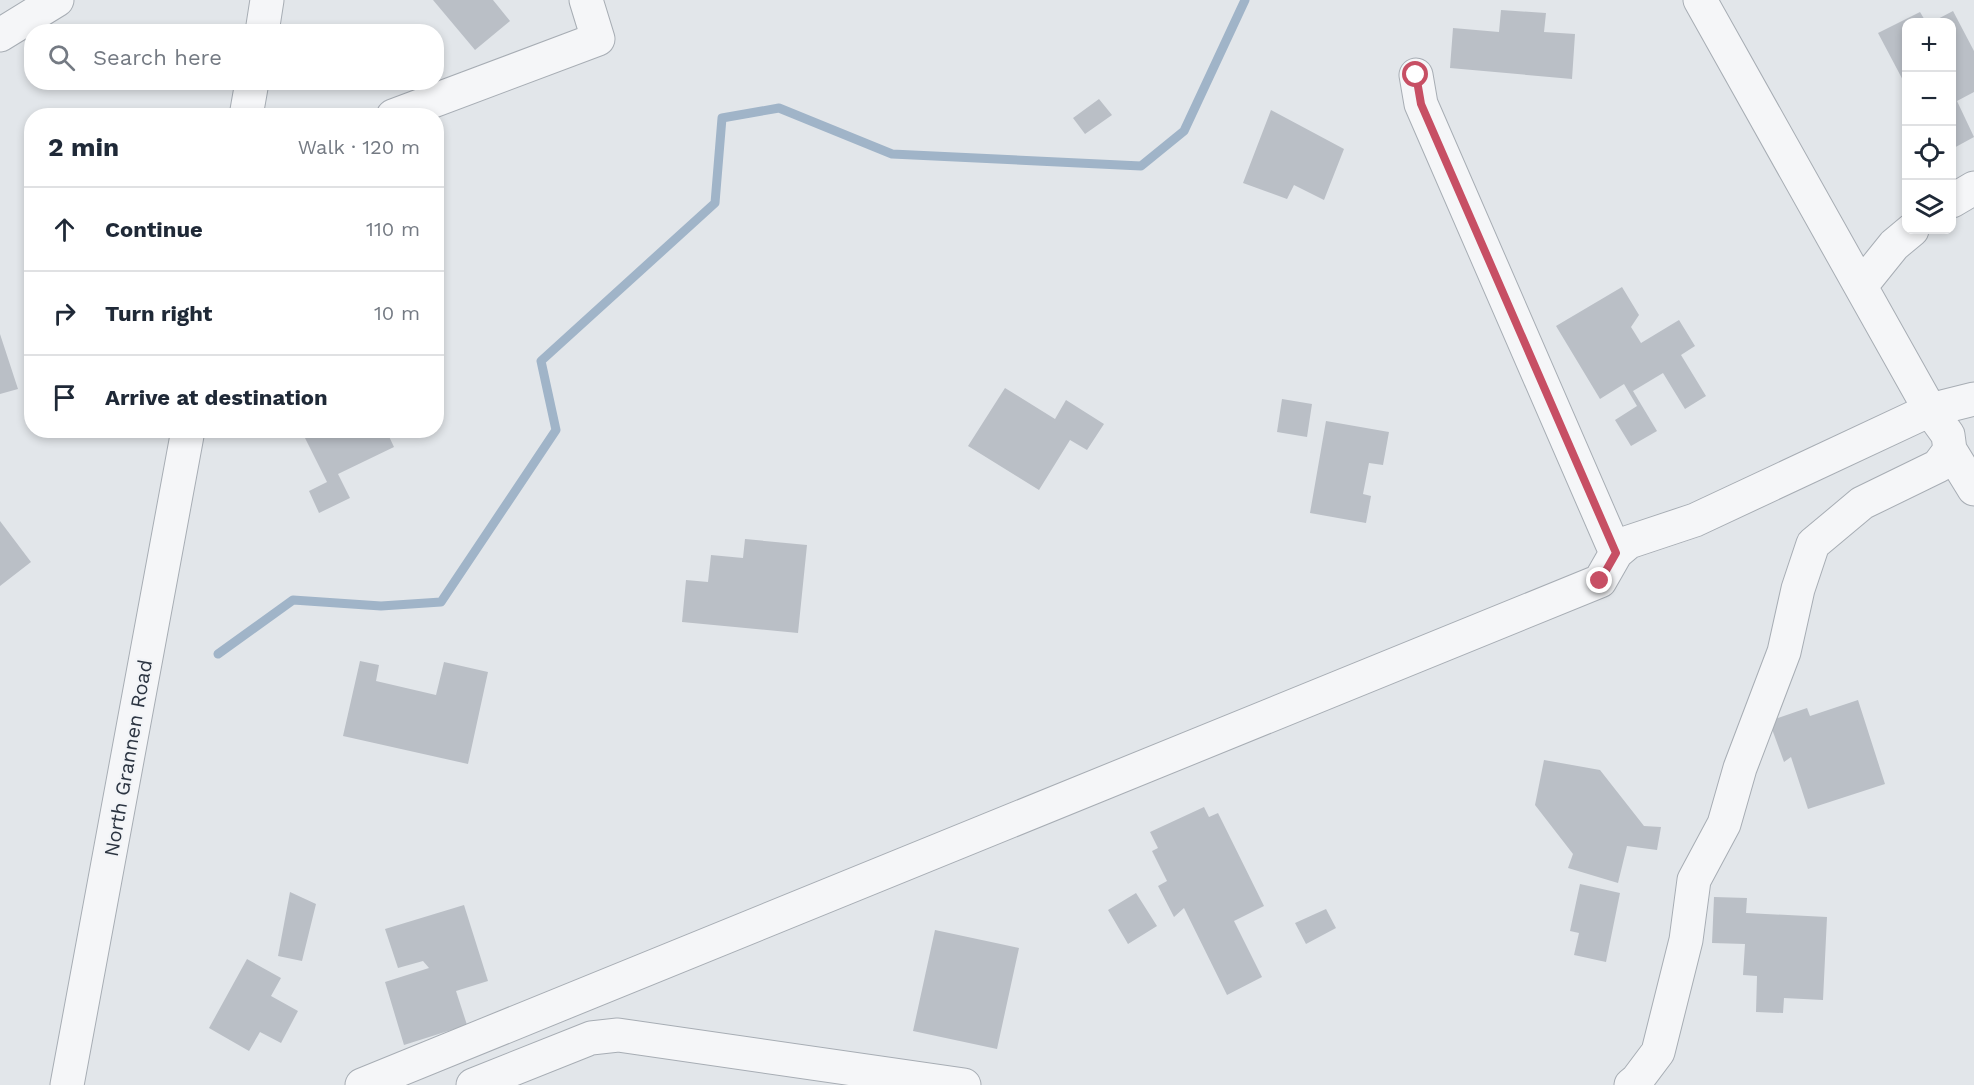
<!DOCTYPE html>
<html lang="en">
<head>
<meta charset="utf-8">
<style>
  body { margin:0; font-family:"Work Sans",sans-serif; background:#f6f6f7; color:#1f2937 }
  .controls { position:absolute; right:18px; top:18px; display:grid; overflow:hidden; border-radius:12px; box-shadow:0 3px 9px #0003 }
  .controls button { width:54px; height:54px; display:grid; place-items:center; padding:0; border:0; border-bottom:2px solid #e0e1e3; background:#fff; color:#1f2937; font:30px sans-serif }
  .stop { position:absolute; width:18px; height:18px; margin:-14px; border:4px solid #c74f64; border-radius:50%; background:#fff }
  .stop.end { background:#c74f64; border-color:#fff; box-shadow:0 2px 6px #0008 }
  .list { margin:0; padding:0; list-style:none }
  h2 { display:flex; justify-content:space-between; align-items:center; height:78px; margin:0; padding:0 24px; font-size:26px }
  h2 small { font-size:20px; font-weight:400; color:#747a83 }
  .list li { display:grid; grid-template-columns:39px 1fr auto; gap:18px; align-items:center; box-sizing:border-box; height:84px; padding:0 24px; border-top:2px solid #e0e1e3 }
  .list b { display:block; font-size:22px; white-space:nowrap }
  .list em { font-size:20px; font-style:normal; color:#747a83 }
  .icon { flex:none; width:33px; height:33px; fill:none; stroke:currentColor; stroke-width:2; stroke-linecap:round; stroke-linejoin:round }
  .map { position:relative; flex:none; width:1974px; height:1085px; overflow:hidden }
  .search { position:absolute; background:#fff; box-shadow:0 3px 9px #0003; left:24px; top:24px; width:420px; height:66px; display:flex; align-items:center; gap:15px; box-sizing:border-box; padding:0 21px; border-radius:24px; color:#747a83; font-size:22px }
  .panel { position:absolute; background:#fff; box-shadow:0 3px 9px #0003; left:24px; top:108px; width:420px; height:330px; border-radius:24px }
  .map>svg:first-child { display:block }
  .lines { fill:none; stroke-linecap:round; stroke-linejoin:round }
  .stream { stroke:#a0b4c8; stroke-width:9 }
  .building { fill:#babfc6 }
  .minor-casing { stroke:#a7adb4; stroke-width:35 }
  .minor { stroke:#f5f6f8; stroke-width:33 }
  .route { stroke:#c74f64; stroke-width:8 }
  .labels { text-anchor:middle; stroke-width:4.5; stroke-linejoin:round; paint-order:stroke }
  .street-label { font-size:20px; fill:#2b3441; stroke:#f2f4f7 }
</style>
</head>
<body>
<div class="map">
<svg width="1974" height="1085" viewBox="0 0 1974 1085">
  <rect width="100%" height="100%" fill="#e2e6ea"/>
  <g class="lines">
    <!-- stream -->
    <path class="stream" d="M218 654 293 600 381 606 441 602 556 430 541 361 715 203 722 118 779 108 892 154 1141 166 1184 131 1245 0"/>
  </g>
  <!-- building -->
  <path class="building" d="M433 0H493L510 21 475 50Z
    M1501 10 1546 13 1544 32 1575 34 1572 79 1450 68 1453 28 1499 32Z
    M1953 11 1974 51V92L1957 101 1974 137 1952 149V22H1932Z
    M1920 12 1926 22H1906V86L1878 33Z
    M1099 99 1112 115 1085 134 1073 118Z
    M1271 110 1344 149 1324 200 1294 185 1287 199 1243 183Z
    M1622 287 1639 315 1631 327 1641 343 1679 320 1695 346 1681 355 1706 396 1685 409 1663 373 1633 391 1657 431 1631 446 1615 420 1637 406 1624 384 1600 399 1556 326Z
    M0 334 18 389 0 394Z
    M1005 388 1055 419 1066 400 1104 424 1087 450 1070 440 1039 490 968 446Z
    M1282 399 1312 404 1307 437 1277 432Z
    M1326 421 1389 432 1383 465 1369 463 1363 494 1371 496 1366 523 1310 513Z
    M301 430H386L394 447 338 474 350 498 319 513 309 491 327 482Z
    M0 521 31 562 0 586Z
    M745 539 807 545 798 633 682 622 686 580 708 582 711 555 743 558Z
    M360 661 379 665 376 681 436 695 444 662 488 672 468 764 343 736Z
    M1858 700 1885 784 1808 809 1791 757 1784 762 1769 721 1807 708 1810 716Z
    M1544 760 1600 770 1644 826 1661 827 1657 850 1627 846 1618 883 1568 868 1573 854 1535 805Z
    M1204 807 1209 817 1218 813 1264 906 1234 921 1262 977 1227 995 1184 908 1174 917 1158 886 1167 881 1152 851 1158 848 1150 832Z
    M1580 884 1620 893 1606 962 1574 955 1579 933 1570 931Z
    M290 892 316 904 302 961 278 956Z
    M1136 893 1157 926 1128 944 1108 910Z
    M1714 897 1747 898 1746 913 1827 917 1823 1000 1784 998 1783 1013 1756 1012 1757 976 1743 975 1745 944 1712 943Z
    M464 905 488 981 456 991 467 1025 404 1045 385 982 429 968 423 961 398 968 385 929Z
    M1326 909 1336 928 1306 944 1295 923Z
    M935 930 1019 948 997 1049 913 1031Z
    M247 959 281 978 271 996 298 1011 281 1043 260 1032 249 1051 209 1028Z"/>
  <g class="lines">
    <!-- minor casing -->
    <g class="minor-casing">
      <path id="minor" d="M262 32 267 0
        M0 35 57 0
        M1416 75 1421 104 1616 553
        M246 116 252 82
        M393 116 598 39 586 0
        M1952 201 1974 188
        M1861 286 1894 245 1912 230
        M1950 450 1974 489
        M67 1085 188 430
        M362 1085 1600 581 1616 553 1629 542 1695 520 1930 410 1974 399
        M473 1085 591 1038 618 1035 964 1085
        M1631 1085 1637 1080 1658 1052 1686 940 1694 880 1724 824 1740 768 1784 652 1798 589 1813 544 1862 503 1938 466 1950 450 1948 435 1930 410 1700 0"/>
    </g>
    <!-- minor -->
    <use href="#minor" class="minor"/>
  </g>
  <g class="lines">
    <!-- route -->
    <path class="route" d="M1416 75 1421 104 1616 553 1600 581"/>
  </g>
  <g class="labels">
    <!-- street labels -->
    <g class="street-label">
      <text transform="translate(128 758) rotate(-80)" y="7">North Grannen Road</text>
    </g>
  </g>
</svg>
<div class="controls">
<button>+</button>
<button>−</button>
<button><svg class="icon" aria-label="locate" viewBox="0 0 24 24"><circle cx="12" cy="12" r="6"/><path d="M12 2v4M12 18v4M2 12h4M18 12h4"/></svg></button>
<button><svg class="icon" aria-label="layers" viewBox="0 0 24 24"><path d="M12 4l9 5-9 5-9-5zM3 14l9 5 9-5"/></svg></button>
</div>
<div class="stop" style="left:1416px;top:75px"></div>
<div class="stop end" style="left:1600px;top:581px"></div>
<div class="search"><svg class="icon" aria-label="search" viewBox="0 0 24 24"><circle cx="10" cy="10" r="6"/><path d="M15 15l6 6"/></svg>Search here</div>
<section class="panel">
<h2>2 min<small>Walk · 120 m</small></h2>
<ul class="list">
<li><svg class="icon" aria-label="ahead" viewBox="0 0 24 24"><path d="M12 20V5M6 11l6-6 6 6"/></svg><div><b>Continue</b></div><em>110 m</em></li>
<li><svg class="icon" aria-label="right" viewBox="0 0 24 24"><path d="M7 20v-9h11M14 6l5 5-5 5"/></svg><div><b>Turn right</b></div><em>10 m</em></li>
<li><svg class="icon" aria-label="arrive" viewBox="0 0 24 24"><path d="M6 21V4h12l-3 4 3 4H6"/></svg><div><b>Arrive at destination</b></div></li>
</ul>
</section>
</div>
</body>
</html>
